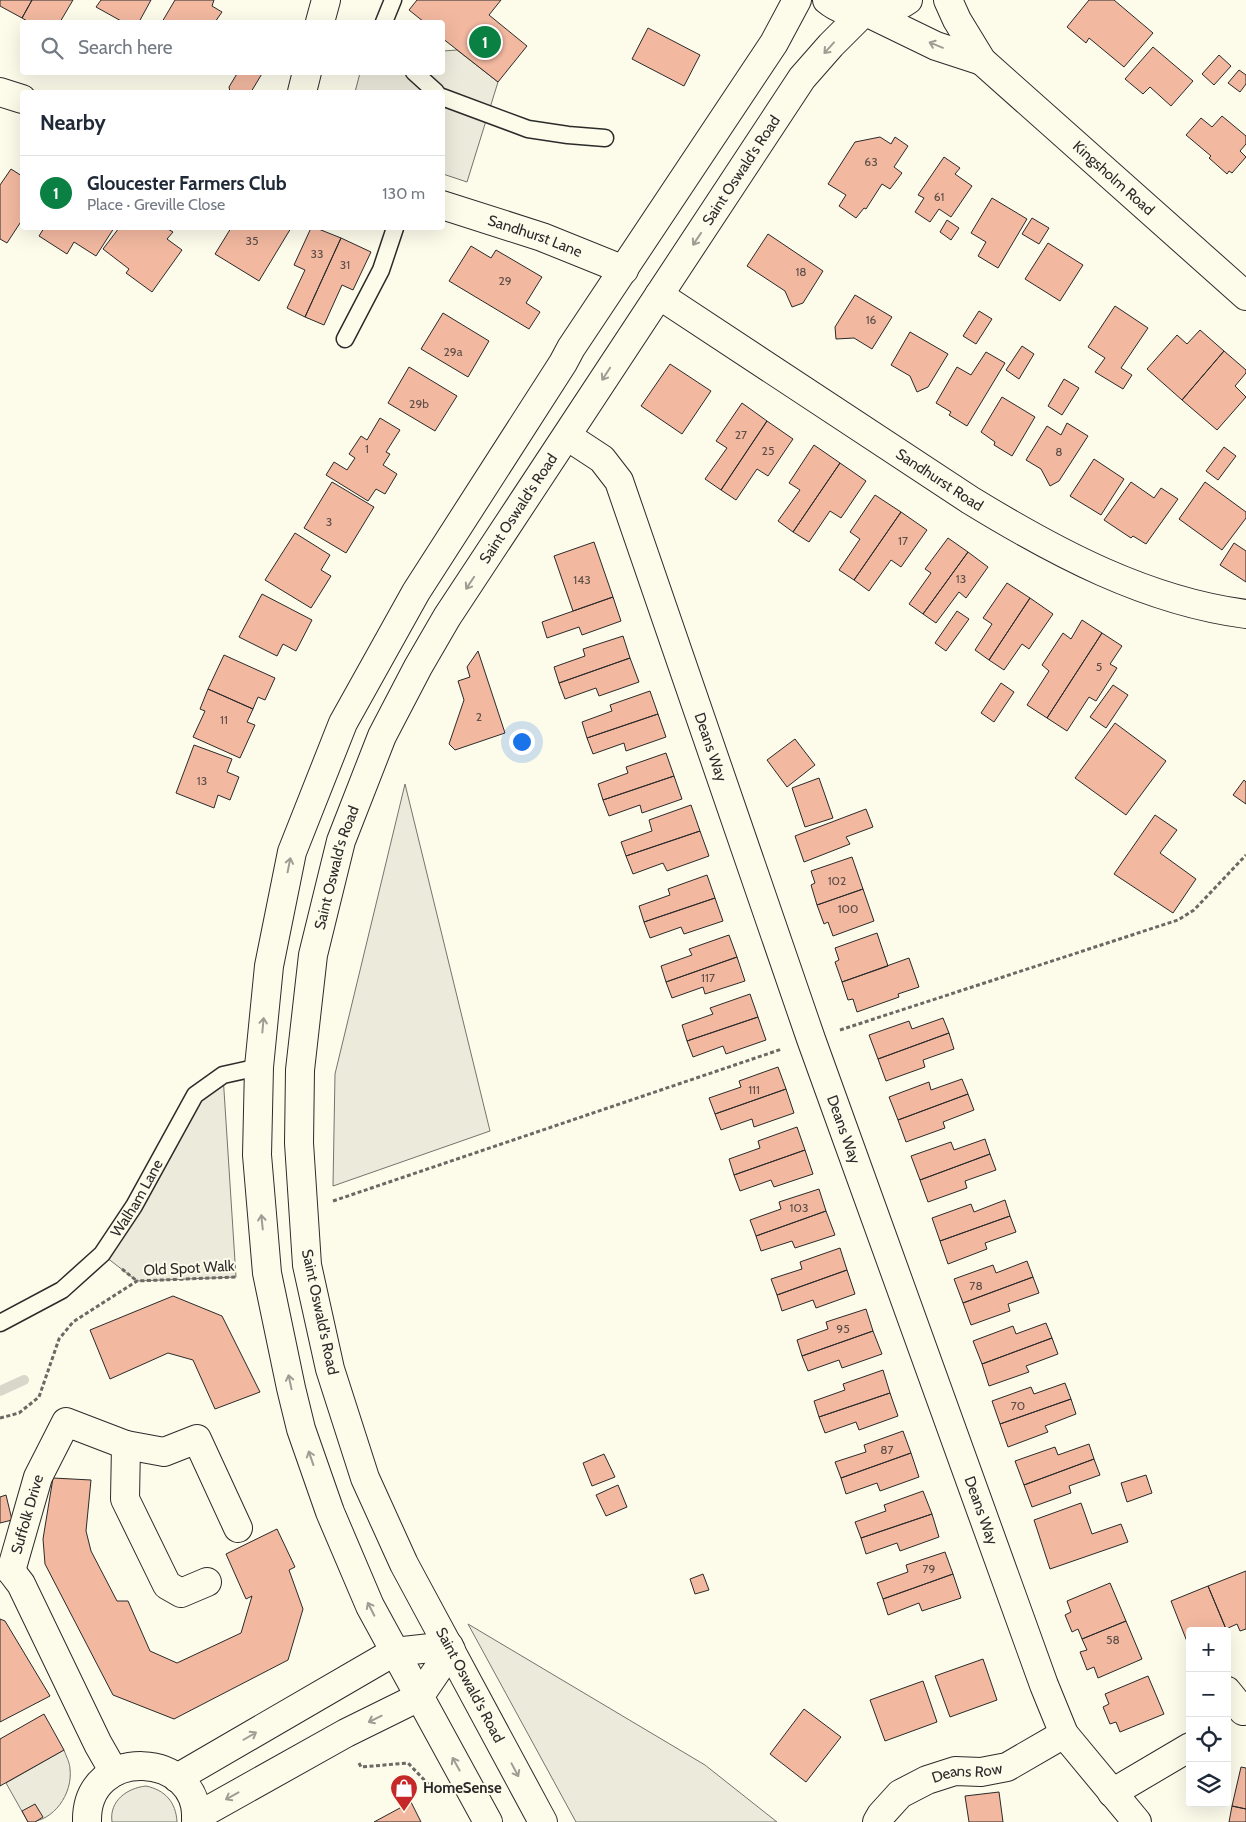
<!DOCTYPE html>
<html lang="en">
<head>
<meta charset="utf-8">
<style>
  body { margin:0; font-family:Cabin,sans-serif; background:#f2f2f3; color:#1f2937 }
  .controls { position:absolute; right:15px; bottom:15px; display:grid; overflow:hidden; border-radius:5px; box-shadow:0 5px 20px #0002 }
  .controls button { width:45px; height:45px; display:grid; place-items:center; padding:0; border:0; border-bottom:1px solid #e0e1e3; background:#fff; color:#1f2937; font:25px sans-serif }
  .you { position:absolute; left:521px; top:741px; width:18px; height:18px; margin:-12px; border:4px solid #fff; border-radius:50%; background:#1a73e8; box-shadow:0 0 0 8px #1a73e833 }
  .badge { display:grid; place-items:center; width:32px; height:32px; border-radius:50%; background:#0b8043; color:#fff; font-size:16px; font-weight:700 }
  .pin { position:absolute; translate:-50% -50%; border:2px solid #fff; box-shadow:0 1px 5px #0006 }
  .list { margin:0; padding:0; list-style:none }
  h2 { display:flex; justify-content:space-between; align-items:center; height:65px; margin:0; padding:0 20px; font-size:21px }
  h2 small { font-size:16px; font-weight:400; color:#747a83 }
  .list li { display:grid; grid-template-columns:32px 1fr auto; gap:15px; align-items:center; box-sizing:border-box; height:75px; padding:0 20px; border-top:1px solid #e0e1e3 }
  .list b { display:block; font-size:19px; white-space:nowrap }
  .list p { margin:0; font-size:16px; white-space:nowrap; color:#747a83 }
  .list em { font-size:16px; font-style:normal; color:#747a83 }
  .icon { flex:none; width:28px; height:28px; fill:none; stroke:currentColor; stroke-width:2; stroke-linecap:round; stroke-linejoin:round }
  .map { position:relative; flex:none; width:1246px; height:1822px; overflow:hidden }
  .search { position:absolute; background:#fff; box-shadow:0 5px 20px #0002; left:20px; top:20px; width:425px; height:55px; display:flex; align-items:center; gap:12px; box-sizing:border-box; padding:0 18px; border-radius:5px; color:#747a83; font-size:19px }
  .panel { position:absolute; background:#fff; box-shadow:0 5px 20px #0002; left:20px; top:90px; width:425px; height:140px; border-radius:5px }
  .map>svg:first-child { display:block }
  .green { fill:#ecebdb; stroke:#74746e }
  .parking { fill:#eceadb; stroke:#74746e }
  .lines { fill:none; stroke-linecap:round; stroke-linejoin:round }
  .stream { stroke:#d8d7c9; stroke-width:10 }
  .building { fill:#f2b8a0; stroke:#2b2b2b }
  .service-casing { stroke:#2b2b2b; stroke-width:19 }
  .minor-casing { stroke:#2b2b2b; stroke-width:30 }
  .primary-casing { stroke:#2b2b2b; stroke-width:30 }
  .path { stroke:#6a6964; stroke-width:3; stroke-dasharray:4 2.5; stroke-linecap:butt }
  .service { stroke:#fdfbea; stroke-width:16 }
  .minor { stroke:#fdfbea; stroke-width:28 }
  .primary { stroke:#fdfbea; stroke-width:28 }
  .oneway { stroke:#9e9d94 }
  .labels { text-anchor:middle; stroke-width:4; stroke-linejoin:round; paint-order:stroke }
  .number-label { font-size:12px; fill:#5d4e48 }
  .street-label { font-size:15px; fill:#2b2b2b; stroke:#fdfbea }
  .poi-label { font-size:15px; font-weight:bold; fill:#2b2b2b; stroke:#fdfbea; text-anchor:start }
</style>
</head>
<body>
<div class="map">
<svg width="1246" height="1822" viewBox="0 0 1246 1822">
  <rect width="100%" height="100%" fill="#fdfbea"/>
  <!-- green -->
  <path class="green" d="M405 784 490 1131 333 1186 335 1074Z
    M223 1075 236 1277 137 1281 102 1254 195 1095Z
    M468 1624 705 1765 777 1822H576Z
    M64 1750C66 1756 70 1763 70 1769 73 1793 54 1822 28 1822L6 1783Z
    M146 1786C165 1790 176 1802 177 1822H112C109 1801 127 1788 146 1786Z"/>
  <!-- parking -->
  <path class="parking" d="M457 50 498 82 467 182 443 174 442 92H355L360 73 442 72 443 51Z"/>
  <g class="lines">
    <!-- stream -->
    <path class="stream" d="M0 1391 24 1380"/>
  </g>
  <!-- building -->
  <path class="building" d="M0 0H32L22 18 0 6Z
    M32 0H73L60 22H29L22 18Z
    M101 0H151L139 22H123L96 7Z
    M175 0H214L212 6 222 12 215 22H162Z
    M417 0H501L489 15 527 46 498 82 442 38V22H424L409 10Z
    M1089 0H1114L1153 33 1124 67 1089 38 1086 43 1067 27Z
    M648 28 700 55 684 86 632 59Z
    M1153 47 1193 81 1171 106 1150 87 1143 94 1125 79Z
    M1219 55 1231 66 1214 85 1202 74Z
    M1239 70 1246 75V84L1240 92 1228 83Z
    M238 72H263L251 92H230L229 87Z
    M1222 116 1246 136V144L1240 151 1246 157 1232 173 1229 171 1227 174 1209 158 1211 156 1186 135 1201 118 1212 127Z
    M880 137 891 144 895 137 908 146 894 167 902 173 890 189 882 184 866 209 864 208 856 218 839 206 846 195 828 184 855 142Z
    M944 157 960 168 955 174 972 186 951 217 939 209 930 222 915 212 924 198 918 195Z
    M11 169 22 176V220L7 243 0 239V185Z
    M992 198 1027 219 998 268 978 256 986 242 971 233Z
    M1032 218 1049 228 1039 244 1022 234Z
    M947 220 959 228 951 240 940 232Z
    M44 228H114L96 256 74 242 67 254 39 236Z
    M119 228H166L173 232 167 239 182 250 152 292 126 273 129 269 103 249Z
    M231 228H291L259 281 215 254Z
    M311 228H316L341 238 305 317 287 308 305 270 294 265Z
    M768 234 823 271 803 303 792 307 785 291 747 266Z
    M341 238 371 252 353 290 342 285 324 325 305 317Z
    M1048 243 1083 265 1060 301 1025 279Z
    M471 246 491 258 496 250 542 277 526 303 540 312 529 329 449 281Z
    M855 295 892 317 872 349 854 338 836 339 835 327Z
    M1115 306 1148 328 1121 368 1132 375 1123 389 1095 372 1105 358 1088 347Z
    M979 311 992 319 976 344 963 336Z
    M443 313 489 341 468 377 421 349Z
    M1200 330 1224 351 1182 400 1147 369 1177 335 1187 344Z
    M910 332 948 354 928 387 917 392 910 376 891 365Z
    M1022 346 1034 354 1019 379 1006 370Z
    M1224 351 1246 370V373L1235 386 1246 397 1217 430 1182 400Z
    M986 352 1005 363 967 426 949 415 951 412 936 403 957 367 971 375Z
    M670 364 711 391 682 434 641 406Z
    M409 367 457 396 435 431 388 403Z
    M1064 379 1079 388 1062 415 1048 406Z
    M1002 397 1035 417 1012 456 994 445 995 442 981 432Z
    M742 403 767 421 721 490 705 479 727 448 716 441Z
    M380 418 400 430 386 452 390 454 383 465 397 474 385 494 376 489 368 501 326 475 334 462 347 470 355 458 349 454 361 436 367 440Z
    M767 421 793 439 768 476 757 469 736 500 721 490Z
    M1067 423 1088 436 1059 481 1050 486 1041 469 1026 460 1047 426 1061 435Z
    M814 445 840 463 793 532 778 521 800 490 789 483Z
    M1224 447 1236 456 1218 480 1206 471Z
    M1094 459 1124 479 1101 515 1070 496Z
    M840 463 866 481 841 518 830 511 809 542 793 532Z
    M332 482 374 507 346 553 304 528Z
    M1131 482 1154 498 1161 488 1178 499 1146 544 1133 536 1131 538 1104 520Z
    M1205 482 1246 512V518L1222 550 1179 519Z
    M875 495 901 512 854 580 839 570 860 539 850 532Z
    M901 512 927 530 901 567 891 560 869 591 854 580Z
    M295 533 330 555 321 570 331 576 311 608 265 580Z
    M948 538 968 552 923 614 909 604 931 573 925 569Z
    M594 542 613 597 573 611 554 556Z
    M1234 543 1246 551V582L1220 565Z
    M968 552 988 567 966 598 959 592 936 623 923 614Z
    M1007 583 1030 598 989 660 975 650 992 624 983 618Z
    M262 594 312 620 296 651 283 644 277 656 239 637Z
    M613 597 621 621 582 635 579 627 547 638 542 622Z
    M1030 598 1053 614 1029 649 1022 644 1004 670 989 660Z
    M957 611 969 619 946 651 935 643Z
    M1082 620 1102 633 1047 718 1027 705 1049 671 1042 665 1063 633 1071 639Z
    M1102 633 1122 646 1110 664 1117 668 1096 701 1089 697 1067 731 1047 718Z
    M623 636 630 658 559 683 554 667 585 656 583 649Z
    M478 651 505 733 455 750 449 744 464 700 458 681 470 677 467 667Z
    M224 655 275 678 265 700 258 697 253 709 208 689Z
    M630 658 639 682 599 696 596 688 565 699 559 683Z
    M1001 683 1014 692 994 722 981 713Z
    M1113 685 1128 695 1106 728 1090 717Z
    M208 689 253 709 247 722 255 725 240 758 193 737 205 711 200 709Z
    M650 691 658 714 587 738 582 722 612 711 610 705Z
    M658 714 666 737 626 751 624 743 593 754 587 738Z
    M1115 723 1166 761 1126 815 1075 778Z
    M795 739 815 765 787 787 767 760Z
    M194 745 232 759 227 772 239 777 230 800 218 795 214 808 176 793Z
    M666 753 674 776 603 800 598 784 628 773 626 767Z
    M674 776 682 799 642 813 640 805 609 816 603 800Z
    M819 778 833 818 805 827 792 788Z
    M1244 780 1246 782V804L1233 795Z
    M691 805 700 831 626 856 621 842 652 831 649 820Z
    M866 809 873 827 846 837 850 844 804 862 795 836Z
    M1155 815 1177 830 1160 853 1196 879 1173 913 1114 874Z
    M700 831 709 856 667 871 663 863 633 874 626 856Z
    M852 857 863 889 817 905 811 885 815 883 811 871Z
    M707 875 715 898 644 922 639 906 670 895 668 889Z
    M863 889 874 921 833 936 828 922 824 924 817 905Z
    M715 898 723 921 684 934 681 927 650 938 644 922Z
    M877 933 888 966 842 982 835 962 839 960 835 948Z
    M729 935 737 957 666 982 661 966 692 955 689 949Z
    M737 957 745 981 705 994 703 987 672 998 666 982Z
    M909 958 919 987 898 994 899 997 857 1012 853 999 848 1000 842 982Z
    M750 994 758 1017 687 1041 682 1025 713 1014 710 1008Z
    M758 1017 766 1040 726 1054 723 1046 693 1057 687 1041Z
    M943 1018 949 1033 878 1059 869 1035 909 1021 912 1029Z
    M949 1033 954 1049 923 1060 925 1067 886 1081 878 1059Z
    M778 1067 786 1089 715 1114 709 1098 741 1087 739 1081Z
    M962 1079 968 1094 898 1120 889 1097 929 1082 931 1090Z
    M786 1089 794 1113 754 1127 752 1119 721 1130 715 1114Z
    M968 1094 974 1110 943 1122 945 1128 906 1142 898 1120Z
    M797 1127 805 1150 734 1175 729 1159 760 1148 758 1141Z
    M985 1139 990 1154 920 1180 911 1156 951 1142 954 1150Z
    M805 1150 813 1174 774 1187 771 1180 740 1191 734 1175Z
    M990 1154 996 1170 965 1181 967 1188 928 1202 920 1180Z
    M819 1189 826 1211 756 1236 750 1220 781 1209 779 1202Z
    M1005 1200 1010 1216 940 1241 932 1218 971 1204 974 1212Z
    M826 1211 835 1235 795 1248 792 1241 761 1251 756 1236Z
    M1010 1216 1016 1232 985 1243 987 1249 948 1264 940 1241Z
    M840 1248 847 1270 777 1295 771 1279 802 1269 800 1262Z
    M1027 1261 1033 1277 963 1303 954 1279 993 1265 996 1273Z
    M847 1270 855 1294 816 1308 813 1300 782 1311 777 1295Z
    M1033 1277 1039 1293 1008 1304 1010 1311 971 1325 963 1303Z
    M173 1296 222 1316 260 1392 215 1409 193 1360 168 1353 110 1379 90 1330Z
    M866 1309 873 1331 802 1356 797 1340 828 1329 826 1322Z
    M1046 1323 1052 1338 982 1364 973 1341 1013 1326 1016 1334Z
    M873 1331 882 1354 842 1368 839 1360 808 1371 802 1356Z
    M1052 1338 1058 1354 1026 1366 1029 1372 989 1386 982 1364Z
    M883 1370 890 1393 819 1417 814 1401 845 1390 843 1384Z
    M1065 1383 1071 1399 1000 1424 992 1401 1031 1387 1034 1394Z
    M890 1393 898 1416 859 1430 856 1422 825 1433 819 1417Z
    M1071 1399 1076 1414 1045 1426 1048 1432 1008 1447 1000 1424Z
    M903 1431 911 1453 841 1478 835 1462 866 1452 864 1445Z
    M1089 1444 1094 1459 1024 1485 1015 1461 1055 1447 1058 1455Z
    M911 1453 919 1477 880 1491 877 1483 846 1494 841 1478Z
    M604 1454 615 1477 592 1486 583 1463Z
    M1094 1459 1100 1475 1069 1486 1071 1493 1032 1507 1024 1485Z
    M1146 1475 1152 1493 1127 1502 1121 1483Z
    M53 1478 91 1480 86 1531 91 1551 117 1601H128L150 1651 177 1663 241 1633 252 1596 246 1599 226 1554 277 1529 295 1567 289 1570 303 1609 288 1660 174 1719 113 1695 45 1564 43 1539Z
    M618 1485 627 1507 606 1516 596 1495Z
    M923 1491 932 1514 861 1538 855 1522 886 1511 884 1505Z
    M6 1495 12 1520 0 1523V1497Z
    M1081 1503 1092 1534 1121 1524 1128 1542 1050 1569 1034 1520Z
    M932 1514 939 1537 900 1551 897 1543 866 1554 861 1538Z
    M945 1552 953 1574 883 1599 877 1583 908 1572 906 1565Z
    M1246 1571V1629L1240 1631 1237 1624 1226 1629 1208 1586Z
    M703 1574 709 1590 695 1594 690 1579Z
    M953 1574 961 1598 922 1611 919 1603 888 1615 883 1599Z
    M1110 1583 1126 1621 1082 1639 1078 1629 1072 1632 1065 1615 1071 1612 1067 1601Z
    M1208 1586 1226 1629 1221 1631H1190V1643L1188 1644 1171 1601Z
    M0 1619 5 1621 50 1696 0 1722Z
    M1126 1621 1142 1659 1098 1678 1094 1667 1087 1670 1080 1652 1087 1650 1082 1639Z
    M983 1659 997 1700 950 1717 935 1676Z
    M1148 1676 1164 1714 1120 1732 1116 1722 1110 1724 1103 1707 1109 1704 1105 1694Z
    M923 1681 937 1722 885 1741 870 1700Z
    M804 1709 841 1737 806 1782 770 1754Z
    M44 1714 64 1750 0 1786V1739Z
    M1241 1767 1246 1768V1809L1232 1806Z
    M999 1792 1003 1822H969L965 1796Z
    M411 1802 421 1822H374Z
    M35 1804 43 1817 35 1822H28L22 1811Z
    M1232 1806 1246 1809V1822H1229Z"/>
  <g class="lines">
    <!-- service casing -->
    <g class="service-casing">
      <g id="service">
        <path d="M384 22 393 0"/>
        <path d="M414 72 436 92"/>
        <path d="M442 97 528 129 568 135 605 138"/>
        <path d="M345 339 381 270 395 228"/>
        <path id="s1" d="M0 1323 62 1290 102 1254 134 1206 195 1095 223 1075 259 1067"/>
      </g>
    </g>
    <!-- minor casing -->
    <g class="minor-casing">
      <g id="minor">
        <path d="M320 22 326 0"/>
        <path d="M0 92 22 99"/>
        <path d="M302 92 307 72"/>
        <path id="s2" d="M442 205 542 237 624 270"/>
        <path id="s3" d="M659 295 970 500C1055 552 1146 601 1246 614"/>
        <path id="s4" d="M567 436 602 459 619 481 811 1039 1044 1685 1064 1734 1137 1822"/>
        <path d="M126 1445 125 1499 167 1585 181 1593 207 1582"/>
        <path id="s5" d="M11 1571 38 1477 66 1422 126 1445 164 1452 197 1439 238 1528"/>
        <path d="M11 1571 21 1584 98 1744 114 1772"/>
        <path d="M1227 1691 1243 1711"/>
        <path d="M177 1778 394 1652 449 1646"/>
        <path d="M1112 1793 1190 1747"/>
        <path d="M196 1817 346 1733 419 1697 451 1650"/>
        <path d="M87 1822C85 1744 202 1751 196 1822"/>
        <path id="s6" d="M877 1822 881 1815 900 1794 927 1780 955 1771 981 1772 1007 1767 1064 1734"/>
      </g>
    </g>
    <!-- primary casing -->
    <g class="primary-casing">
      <g id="primary">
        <path d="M827 0C850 19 885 16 908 0"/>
        <path id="s7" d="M948 0 957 20 982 61 1246 296"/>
        <path d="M868 13 936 46 982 61"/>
        <path d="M488 1822 370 1606 330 1512 301 1429 291 1388 267 1273 257 1155 259 1067 269 966 292 852 343 723 416 592 563 363 571 348 774 43 797 0"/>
        <path id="s8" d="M543 1822 404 1564 365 1478 330 1369 307 1265 299 1143 300 1070 313 955 341 841 382 736 418 667 447 617 802 78 831 45 863 13"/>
      </g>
    </g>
    <!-- path -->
    <path class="path" d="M840 1030 1178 920 1194 910 1246 855
      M333 1201 782 1049
      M122 1269 137 1281
      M0 1418 19 1413 39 1397 59 1339 73 1322 137 1281 236 1277
      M359 1763 361 1767 408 1763 430 1786"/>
    <!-- service -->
    <use href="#service" class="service"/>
    <!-- minor -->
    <use href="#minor" class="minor"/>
    <!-- primary -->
    <use href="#primary" class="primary"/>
  </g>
  <!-- one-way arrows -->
  <defs><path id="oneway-shaft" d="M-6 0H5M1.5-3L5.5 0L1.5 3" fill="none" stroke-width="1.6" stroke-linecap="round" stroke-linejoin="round" transform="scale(1.25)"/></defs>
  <g class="oneway">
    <use href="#oneway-shaft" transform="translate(936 45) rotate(-158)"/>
    <use href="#oneway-shaft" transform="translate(829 48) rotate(132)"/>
    <use href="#oneway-shaft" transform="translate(697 239) rotate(124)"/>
    <use href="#oneway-shaft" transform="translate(606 374) rotate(123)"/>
    <use href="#oneway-shaft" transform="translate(470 583) rotate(124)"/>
    <use href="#oneway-shaft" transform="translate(289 865) rotate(-79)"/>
    <use href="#oneway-shaft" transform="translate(263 1025) rotate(-85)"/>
    <use href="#oneway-shaft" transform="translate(262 1222) rotate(-96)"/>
    <use href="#oneway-shaft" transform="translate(290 1382) rotate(-102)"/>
    <use href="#oneway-shaft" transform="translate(311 1458) rotate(-109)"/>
    <use href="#oneway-shaft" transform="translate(371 1609) rotate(-117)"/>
    <use href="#oneway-shaft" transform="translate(375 1719) rotate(154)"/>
    <use href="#oneway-shaft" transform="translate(250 1736) rotate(-30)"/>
    <use href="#oneway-shaft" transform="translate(456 1764) rotate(-119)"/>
    <use href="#oneway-shaft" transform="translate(515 1770) rotate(62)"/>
    <use href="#oneway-shaft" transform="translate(232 1796) rotate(151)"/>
  </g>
  <!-- icons -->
  <defs>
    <g id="shop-pin" transform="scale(1.4375)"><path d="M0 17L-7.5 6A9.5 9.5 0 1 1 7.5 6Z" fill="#c62828" stroke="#fdfbea"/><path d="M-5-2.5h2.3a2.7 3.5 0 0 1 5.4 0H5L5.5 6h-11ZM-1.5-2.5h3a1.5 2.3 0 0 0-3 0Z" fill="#fff"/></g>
  </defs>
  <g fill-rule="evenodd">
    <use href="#shop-pin" x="404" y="1788"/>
  </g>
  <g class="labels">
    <!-- number labels -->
    <g class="number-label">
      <text x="871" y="166">63</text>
      <text x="939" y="201">61</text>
      <text x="252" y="245">35</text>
      <text x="317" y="258">33</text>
      <text x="345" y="269">31</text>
      <text x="801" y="276">18</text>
      <text x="505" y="285">29</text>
      <text x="871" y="324">16</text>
      <text x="453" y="356">29a</text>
      <text x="419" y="408">29b</text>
      <text x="741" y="439">27</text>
      <text x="367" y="453">1</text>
      <text x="768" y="455">25</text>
      <text x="1059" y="456">8</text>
      <text x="329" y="526">3</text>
      <text x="903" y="545">17</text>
      <text x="961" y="583">13</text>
      <text x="582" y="584">143</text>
      <text x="1099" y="671">5</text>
      <text x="479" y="721">2</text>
      <text x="224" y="724">11</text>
      <text x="202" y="785">13</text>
      <text x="837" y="885">102</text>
      <text x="848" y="913">100</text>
      <text x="708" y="982">117</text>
      <text x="754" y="1094">111</text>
      <text x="799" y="1212">103</text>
      <text x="976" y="1290">78</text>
      <text x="843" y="1333">95</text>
      <text x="1018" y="1410">70</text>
      <text x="887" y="1454">87</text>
      <text x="929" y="1573">79</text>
      <text x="1113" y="1644">58</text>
    </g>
    <!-- street labels -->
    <g class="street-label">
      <text dy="5" stroke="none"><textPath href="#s8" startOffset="1820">Saint Oswald's Road</textPath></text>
      <text dy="5" stroke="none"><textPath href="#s7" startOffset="246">Kingsholm Road</textPath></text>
      <text dy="5" stroke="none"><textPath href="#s2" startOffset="98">Sandhurst Lane</textPath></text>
      <text dy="5" stroke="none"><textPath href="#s3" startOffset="336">Sandhurst Road</textPath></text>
      <text dy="5" stroke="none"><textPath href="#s8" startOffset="1415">Saint Oswald's Road</textPath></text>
      <text dy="5" stroke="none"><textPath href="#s4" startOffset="351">Deans Way</textPath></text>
      <text dy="5" stroke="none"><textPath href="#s8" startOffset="1010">Saint Oswald's Road</textPath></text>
      <text dy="5" stroke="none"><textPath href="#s4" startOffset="756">Deans Way</textPath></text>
      <text dy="5" stroke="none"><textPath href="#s1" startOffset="190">Walham Lane</textPath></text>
      <text transform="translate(189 1268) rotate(-3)" y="5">Old Spot Walk</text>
      <text transform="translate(320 1312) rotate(78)" y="5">Saint Oswald's Road</text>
      <text dy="5" stroke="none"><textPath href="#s4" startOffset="1161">Deans Way</textPath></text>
      <text dy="5" stroke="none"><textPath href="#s5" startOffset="59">Suffolk Drive</textPath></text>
      <text transform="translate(470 1685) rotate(62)" y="5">Saint Oswald's Road</text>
      <text dy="5" stroke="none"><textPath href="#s6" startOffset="108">Deans Row</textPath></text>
    </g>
    <!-- poi labels -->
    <g class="poi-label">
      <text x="423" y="1793">HomeSense</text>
    </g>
  </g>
</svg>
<div class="controls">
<button>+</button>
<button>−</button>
<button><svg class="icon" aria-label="locate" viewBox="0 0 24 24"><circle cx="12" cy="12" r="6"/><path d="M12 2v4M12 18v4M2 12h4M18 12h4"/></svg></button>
<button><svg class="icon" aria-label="layers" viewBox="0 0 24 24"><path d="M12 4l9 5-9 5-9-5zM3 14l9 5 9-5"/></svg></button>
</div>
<div class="you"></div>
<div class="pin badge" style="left:485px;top:42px">1</div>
<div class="search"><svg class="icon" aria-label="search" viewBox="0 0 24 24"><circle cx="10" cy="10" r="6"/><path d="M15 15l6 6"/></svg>Search here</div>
<section class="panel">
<h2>Nearby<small></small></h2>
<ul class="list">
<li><span class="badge">1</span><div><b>Gloucester Farmers Club</b><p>Place · Greville Close</p></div><em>130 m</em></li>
</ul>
</section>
</div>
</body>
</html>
